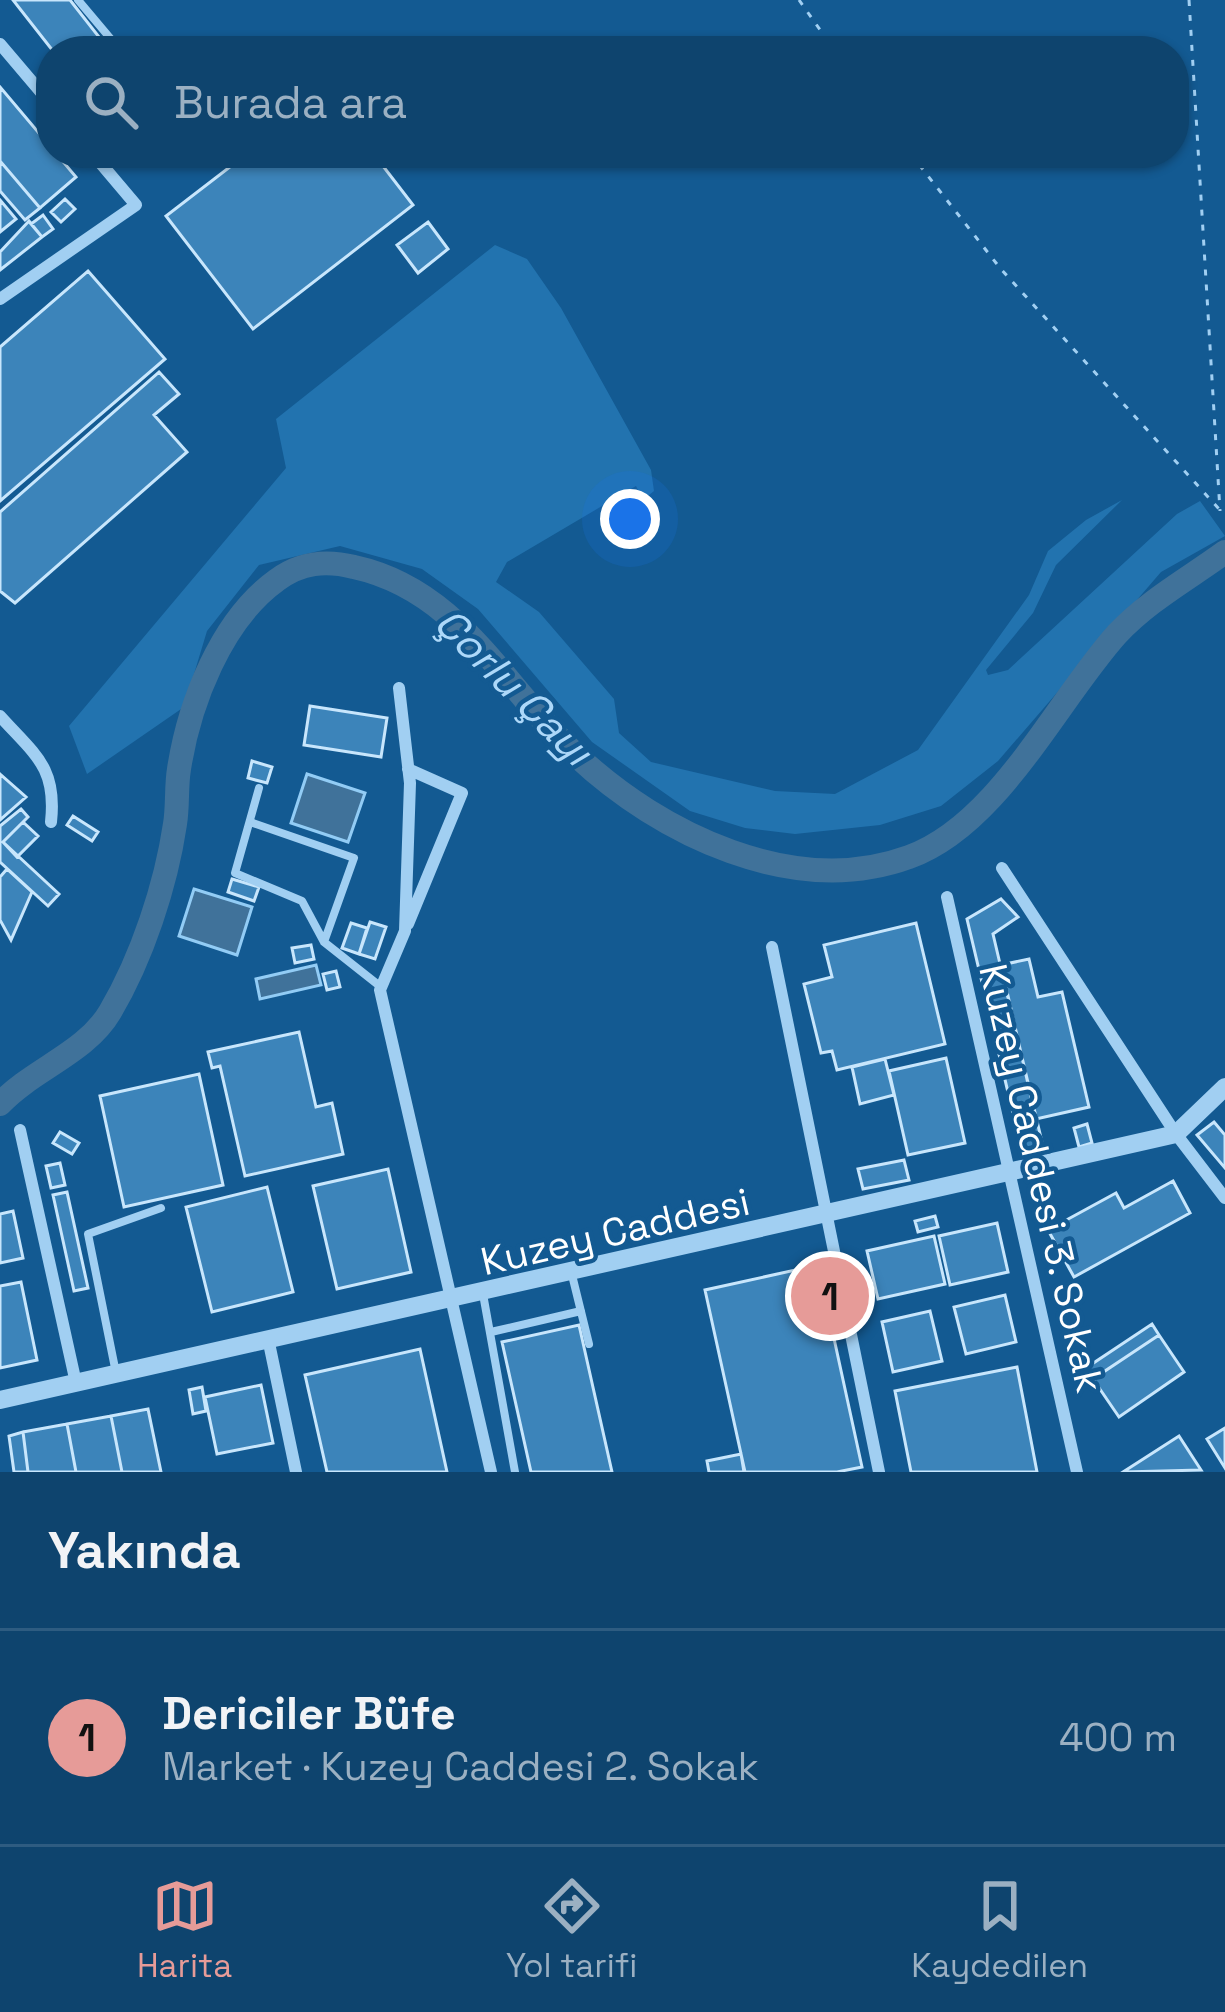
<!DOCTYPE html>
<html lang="tr">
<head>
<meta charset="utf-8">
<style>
  body { margin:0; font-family:"Space Grotesk",sans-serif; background:#1c4e76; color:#f1f3f6 }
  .you { position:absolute; left:630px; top:519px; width:42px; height:42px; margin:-30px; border:9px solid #fff; border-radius:50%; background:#1a73e8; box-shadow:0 0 0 18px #1a73e833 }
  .badge { display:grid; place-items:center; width:78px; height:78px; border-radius:50%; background:#e69b98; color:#111; font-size:39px; font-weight:700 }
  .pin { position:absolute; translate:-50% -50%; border:6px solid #fff; box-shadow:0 3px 12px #0006 }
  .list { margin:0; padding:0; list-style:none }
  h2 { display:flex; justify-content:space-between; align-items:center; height:156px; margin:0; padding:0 48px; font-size:51px }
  h2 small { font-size:39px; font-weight:400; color:#9bb0c2 }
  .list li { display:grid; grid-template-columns:78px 1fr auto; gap:36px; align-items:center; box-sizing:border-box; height:216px; padding:0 48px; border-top:3px solid #2e5c81 }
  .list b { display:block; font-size:45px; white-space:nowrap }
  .list p { margin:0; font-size:39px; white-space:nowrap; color:#9bb0c2 }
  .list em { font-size:39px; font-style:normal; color:#9bb0c2 }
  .icon { flex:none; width:66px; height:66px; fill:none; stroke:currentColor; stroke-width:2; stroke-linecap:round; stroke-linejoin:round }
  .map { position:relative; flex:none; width:1225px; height:1472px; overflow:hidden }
  .search { position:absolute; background:#0e446e; box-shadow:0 3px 9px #0004; left:36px; right:36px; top:36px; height:132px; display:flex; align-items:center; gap:30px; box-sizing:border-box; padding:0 42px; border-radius:48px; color:#9bb0c2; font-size:45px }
  .sheet { height:372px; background:#0e446e }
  nav { display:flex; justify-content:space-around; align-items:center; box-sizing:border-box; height:168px; border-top:3px solid #2e5c81; background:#0e446e; font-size:33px; color:#9bb0c2 }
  nav a { display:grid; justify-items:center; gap:6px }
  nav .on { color:#e69b98 }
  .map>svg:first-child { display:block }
  .green { fill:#2273af }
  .water { fill:#40729a; stroke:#92ccf5; stroke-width:3 }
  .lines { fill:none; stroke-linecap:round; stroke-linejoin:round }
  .river { stroke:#40729a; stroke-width:24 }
  .building { fill:#3c84ba; stroke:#c8e6fc; stroke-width:3 }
  .path { stroke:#a1cff2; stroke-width:3; stroke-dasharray:6 9; stroke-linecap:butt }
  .service { stroke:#a1cff2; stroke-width:8 }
  .minor { stroke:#a1cff2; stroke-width:12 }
  .tertiary { stroke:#a1cff2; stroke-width:18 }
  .labels { text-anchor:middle; stroke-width:9; stroke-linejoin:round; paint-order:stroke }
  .street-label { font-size:39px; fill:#fff; stroke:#135a92 }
  .water-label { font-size:42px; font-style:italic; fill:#add8f9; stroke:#135a92 }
</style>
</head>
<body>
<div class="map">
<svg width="1225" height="1472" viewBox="0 0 1225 1472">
  <rect width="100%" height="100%" fill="#135a92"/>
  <!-- green -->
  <path class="green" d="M495 245 527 259 561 308 651 470 654 491 643 500 636 486 507 562 496 582 539 612 614 699 619 733 651 762 775 791 835 794 918 750 1029 595 1048 551 1086 520 1122 500 1056 565 1033 613 986 670 988 675 1008 670 1177 514 1200 501 1225 536 1161 572 998 761 941 806 880 825 795 834 745 828 690 811 592 742 478 609 422 569 340 546 259 565 207 631 184 707 87 774 69 726 286 468 276 419Z"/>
  <!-- water -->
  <path class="water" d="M307 774 365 793 348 842 291 823Z
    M194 889 252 907 237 955 179 936Z
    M316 965 321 985 260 999 256 979Z"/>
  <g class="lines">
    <!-- river -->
    <path class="river" d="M0 1104C33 1069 86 1053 110 1012 142 958 166 885 175 824 178 806 176 787 179 769 189 704 221 620 277 580 301 562 326 560 354 567 460 590 504 688 577 756 660 834 794 899 909 857 998 825 1056 702 1117 634 1149 600 1188 579 1225 552"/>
  </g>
  <!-- building -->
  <path class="building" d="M13 0H70L110 51H53Z
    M0 87 76 177 40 208 0 161Z
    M248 153H373L413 205 253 329 166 216Z
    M0 161 40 208 25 220 0 191Z
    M65 199 75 209 61 222 51 212Z
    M0 200 16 219 0 232Z
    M43 215 53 229 42 237 31 224Z
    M29 221 42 237 0 270V252Z
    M428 222 448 249 418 273 397 245Z
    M88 271 165 359 0 501V347Z
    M159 372 179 394 154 415 187 452 15 603 0 591V512Z
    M310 706 387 718 381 757 304 745Z
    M252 761 272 767 267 783 248 778Z
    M0 774 26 797 0 820Z
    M21 809 28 817 3 842 59 894 48 906 0 862V826Z
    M73 816 98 832 92 841 67 825Z
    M23 822 38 836 17 857 3 842Z
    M7 869 32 892 11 940 0 920V877Z
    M232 879 259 887 254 901 228 892Z
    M1001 899 1018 917 993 934 1045 1155 1024 1160 967 919Z
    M370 922 386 927 375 959 359 954Z
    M351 923 367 928 359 954 342 948Z
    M916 923 945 1044 837 1070 832 1051 821 1053 804 984 832 977 824 945Z
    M311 945 314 959 295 963 292 948Z
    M1029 959 1038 997 1062 992 1089 1107 1036 1119 1001 965Z
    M336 971 340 987 327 990 323 974Z
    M299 1032 316 1107 332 1103 343 1154 245 1176 220 1066 212 1068 208 1052Z
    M946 1058 965 1143 908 1155 889 1071Z
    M885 1059 894 1095 860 1104 852 1067Z
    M199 1074 223 1185 124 1207 100 1096Z
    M1214 1122 1225 1135V1168L1197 1135Z
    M1087 1124 1092 1143 1079 1147 1074 1128Z
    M60 1132 79 1143 72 1154 53 1143Z
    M904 1160 909 1180 863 1189 858 1169Z
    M60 1163 65 1185 51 1188 46 1166Z
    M388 1169 411 1272 337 1289 313 1186Z
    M1173 1181 1190 1213 1074 1277 1048 1230 1116 1193 1124 1208Z
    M267 1187 293 1292 212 1312 186 1207Z
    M67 1192 88 1288 74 1291 53 1195Z
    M13 1211 23 1258 0 1263V1214Z
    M935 1216 938 1227 918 1232 915 1221Z
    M997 1223 1008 1272 950 1285 939 1236Z
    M934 1236 945 1284 878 1299 867 1251Z
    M818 1265 862 1467 837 1472H745L705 1290Z
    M21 1282 37 1360 0 1368V1286Z
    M1005 1295 1016 1342 966 1354 954 1307Z
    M930 1311 942 1361 893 1372 882 1322Z
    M1152 1324 1159 1335 1093 1379 1086 1368Z
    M579 1325 612 1472H531L502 1342Z
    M1159 1335 1184 1372 1119 1417 1093 1379Z
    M420 1349 447 1472H327L305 1375Z
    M1017 1367 1037 1472H911L895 1391Z
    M261 1385 273 1443 217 1454 205 1397Z
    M202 1387 206 1411 193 1414 189 1390Z
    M148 1409 161 1472H122L111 1416Z
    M111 1416 122 1472H76L67 1424Z
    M67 1424 76 1472H28L23 1432Z
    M1225 1428V1468L1207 1439Z
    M23 1432 28 1472H14L9 1436Z
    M1179 1436 1201 1470 1123 1472Z
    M741 1454 744 1472H709L707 1461Z"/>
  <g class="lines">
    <!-- path -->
    <path class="path" d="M799 0 835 51
      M1189 0 1220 511
      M910 153 1000 268 1219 509"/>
    <!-- service -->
    <path class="service" d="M78 0 121 51
      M259 788 235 873 302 901 324 942 381 987
      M250 822 354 858 324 942
      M572 1275 589 1344
      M483 1294 515 1472
      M491 1332 581 1311
      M116 1373 88 1234 161 1208"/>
    <!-- minor -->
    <path class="minor" d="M0 44 51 104
      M0 299 136 205 92 153
      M399 688 410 783 405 931 380 990 491 1472
      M0 716C35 755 57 767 51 822
      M1002 868 1176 1134 1225 1198
      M947 897 1077 1472
      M408 924 462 793 408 769
      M772 947 879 1472
      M20 1130 76 1383
      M269 1343 296 1472"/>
    <!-- tertiary -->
    <path class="tertiary" d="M0 1400 1176 1134 1225 1087"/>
  </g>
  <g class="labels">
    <!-- street labels -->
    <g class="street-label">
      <text transform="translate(1042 1178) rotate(77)" y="14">Kuzey Caddesi 3. Sokak</text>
      <text transform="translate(615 1231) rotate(-13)" y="14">Kuzey Caddesi</text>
    </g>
    <!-- water labels -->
    <g class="water-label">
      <text transform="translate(514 686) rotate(45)" y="15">Çorlu Çayı</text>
    </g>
  </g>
</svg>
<div class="you"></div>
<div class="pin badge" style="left:830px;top:1296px">1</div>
<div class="search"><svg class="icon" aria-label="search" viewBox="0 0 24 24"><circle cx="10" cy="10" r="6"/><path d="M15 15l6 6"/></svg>Burada ara</div>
</div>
<section class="sheet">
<h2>Yakında<small></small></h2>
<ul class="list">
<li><span class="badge">1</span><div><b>Dericiler Büfe</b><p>Market · Kuzey Caddesi 2. Sokak</p></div><em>400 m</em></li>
</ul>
</section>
<nav>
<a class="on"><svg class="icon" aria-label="map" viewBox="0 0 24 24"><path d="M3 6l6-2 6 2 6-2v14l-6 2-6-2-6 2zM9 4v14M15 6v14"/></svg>Harita</a>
<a><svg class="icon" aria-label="directions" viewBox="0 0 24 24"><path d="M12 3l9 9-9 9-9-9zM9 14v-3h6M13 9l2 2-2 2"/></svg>Yol tarifi</a>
<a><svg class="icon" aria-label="saved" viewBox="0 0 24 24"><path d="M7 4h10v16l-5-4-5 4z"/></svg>Kaydedilen</a>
</nav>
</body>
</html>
